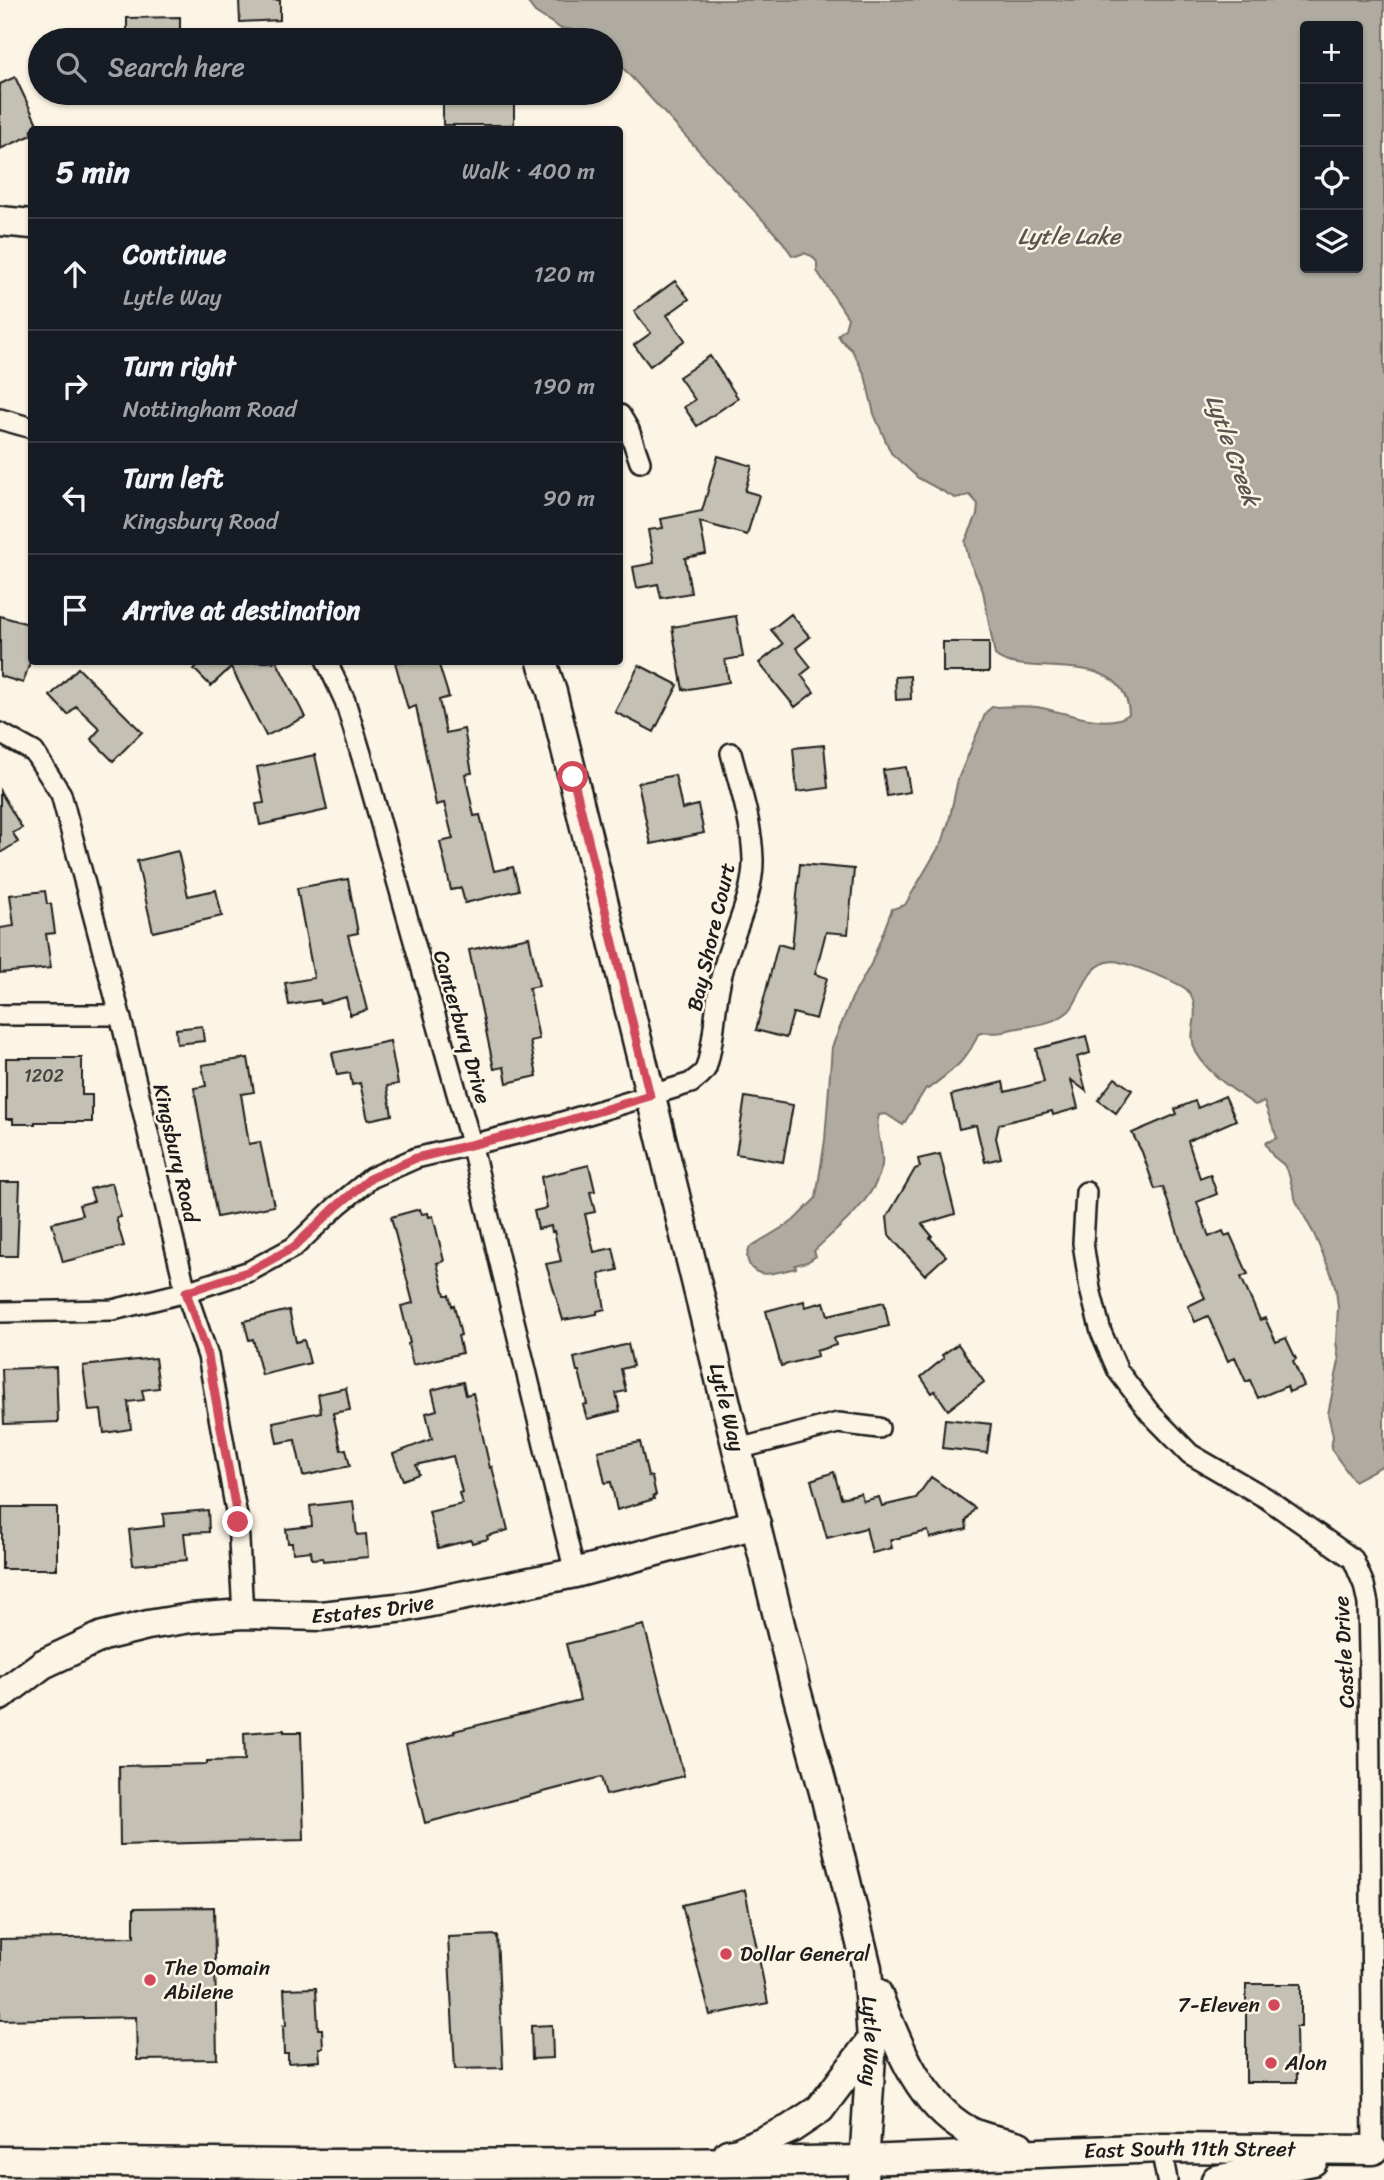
<!DOCTYPE html>
<html lang="en">
<head>
<meta charset="utf-8">
<style>
  body { margin:0; font-family:Sriracha,sans-serif; background:#20242c; color:#f1f3f6 }
  .controls { position:absolute; right:21px; top:21px; display:grid; overflow:hidden; border-radius:7px; box-shadow:0 2px 5px #0004 }
  .controls button { width:63px; height:63px; display:grid; place-items:center; padding:0; border:0; border-bottom:2px solid #363941; background:#171b24; color:#f1f3f6; font:35px sans-serif }
  .stop { position:absolute; width:21px; height:21px; margin:-16px; border:5px solid #d1495b; border-radius:50%; background:#fff }
  .stop.end { background:#d1495b; border-color:#fff; box-shadow:0 2px 7px #0008 }
  .list { margin:0; padding:0; list-style:none }
  h2 { display:flex; justify-content:space-between; align-items:center; height:91px; margin:0; padding:0 28px; font-size:30px }
  h2 small { font-size:23px; font-weight:400; color:#9ea1a6 }
  .list li { display:grid; grid-template-columns:46px 1fr auto; gap:21px; align-items:center; box-sizing:border-box; height:112px; padding:0 28px; border-top:2px solid #363941 }
  .list b { display:block; font-size:26px; white-space:nowrap }
  .list p { margin:0; font-size:23px; white-space:nowrap; color:#9ea1a6 }
  .list em { font-size:23px; font-style:normal; color:#9ea1a6 }
  .icon { flex:none; width:38px; height:38px; fill:none; stroke:currentColor; stroke-width:2; stroke-linecap:round; stroke-linejoin:round }
  .map { position:relative; flex:none; width:1384px; height:2180px; overflow:hidden }
  .search { position:absolute; background:#171b24; box-shadow:0 2px 5px #0004; left:28px; top:28px; width:595px; height:77px; display:flex; align-items:center; gap:18px; box-sizing:border-box; padding:0 24px; border-radius:38px; color:#9ea1a6; font-size:26px }
  .panel { position:absolute; background:#171b24; box-shadow:0 2px 5px #0004; left:28px; top:126px; width:595px; height:539px; border-radius:7px }
  .map>svg:first-child { display:block }
  .water { fill:#b0aba1; stroke:#75726c; stroke-width:2; fill-rule:evenodd }
  .building { fill:#c4c0b3; stroke:#1c1c1c; stroke-width:2 }
  .lines { fill:none; stroke-linecap:round; stroke-linejoin:round }
  .street-casing { stroke:#1c1c1c; stroke-width:24 }
  .secondary-casing { stroke:#1c1c1c; stroke-width:33 }
  .street { stroke:#fcf5e5; stroke-width:19 }
  .secondary { stroke:#fcf5e5; stroke-width:28 }
  .route { stroke:#d1495b; stroke-width:9 }
  .poi-dot { fill:#d1495b; stroke:#fcf5e5; stroke-width:2.5 }
  .labels { text-anchor:middle; stroke-width:5; stroke-linejoin:round; paint-order:stroke }
  .number-label { font-size:18px; fill:#464542 }
  .street-label { font-size:21px; fill:#1c1c1c; stroke:#fcf5e5 }
  .poi-label { font-size:21px; fill:#1c1c1c; stroke:#fcf5e5; text-anchor:start }
  .water-label { font-size:23px; font-style:italic; fill:#575551; stroke:#fcf5e5 }
</style>
</head>
<body>
<div class="map">
<svg width="1384" height="2180" viewBox="0 0 1384 2180">
  <rect width="100%" height="100%" fill="#fcf5e5"/>
  <filter id="ink" filterUnits="userSpaceOnUse"><feTurbulence type="fractalNoise" baseFrequency=".0143" numOctaves="2"/><feDisplacementMap in="SourceGraphic" scale="14" xChannelSelector="R" yChannelSelector="G"/><feConvolveMatrix kernelMatrix="1 2 1 2 8 2 1 2 1" color-interpolation-filters="sRGB"/></filter>
  <g filter="url(#ink)">
    <!-- water -->
    <path class="water" d="M526 0H1384V1465L1354 1481 1331 1449 1333 1436 1328 1414 1339 1361 1336 1342 1338 1307 1336 1290 1331 1273 1314 1234 1296 1201 1289 1175 1284 1165 1273 1156 1265 1143 1277 1138 1264 1102 1255 1105C1235 1091 1208 1074 1196 1052 1187 1034 1198 1022 1194 1005 1194 1001 1190 993 1187 990 1181 983 1123 961 1113 961 1085 963 1082 998 1069 1011 1054 1025 1027 1026 1008 1030 999 1036 989 1030 978 1034 968 1061 950 1072 928 1089L926 1088 903 1125 886 1114 879 1115C874 1130 884 1148 882 1165 875 1201 838 1227 814 1251L816 1256 807 1262 795 1265 796 1268C781 1271 757 1281 749 1264 746 1257 747 1253 750 1247L793 1221 816 1198 825 1140 832 1047 852 998 871 964 892 909 905 905 943 840 949 821 958 779 986 712 992 707C1006 707 1022 705 1037 707 1062 711 1108 731 1129 714 1126 644 1023 681 995 655L983 591 969 560 965 542 977 515 978 504 970 495 955 498 918 478 891 453 874 414 865 375 852 350 841 340 838 335 845 329 848 318 817 271V262L812 256 804 253 796 256 792 255 782 241 611 55V40H594L580 31 560 28 535 12ZM1305 26H1358V268H1305Z"/>
    <!-- building -->
    <path class="building" d="M239 0H280V20L240 22Z
      M180 17V37L127 38V18Z
      M15 77 40 130H32V135L0 149V84Z
      M443 95H514V125H443Z
      M675 281 689 299 667 315 685 340 650 366 634 345 651 333 634 311Z
      M710 356 738 398 697 426 684 407 695 400 679 377Z
      M718 456 752 466 745 491 759 495 747 535 700 522 706 554 685 558 691 593 661 598 658 584 637 588 633 567 654 563 648 530 663 528 661 519 702 511Z
      M791 614 810 637 796 648 811 667 801 675 814 692 795 707 759 663 783 644 771 630Z
      M0 616 32 625V656L23 683 0 676Z
      M736 616 743 657 725 660 729 682 683 690 672 627Z
      M943 642H989V672H943Z
      M202 662H277L305 717 266 736 231 667 211 686 194 669Z
      M395 662H438L449 697 439 700 446 733 464 729 472 773 465 774 474 816 480 815 494 871 513 867 519 890 465 903 461 888 451 890 440 842 453 839 444 803 436 805 416 706 408 709Z
      M639 665 678 685 654 732 615 712Z
      M78 668 142 732 113 761 91 739 100 729 76 706 68 715 50 696Z
      M910 676 911 699 896 700 895 677Z
      M824 745 828 788 797 792 793 748Z
      M315 755 327 810 260 825 256 804 264 803 257 767Z
      M906 767 910 792 887 796 883 770Z
      M675 775 682 809 698 805 704 833 651 844 638 783Z
      M0 791 22 828 13 833 18 842 0 853Z
      M178 851 188 896 216 890 222 916 153 932 137 861Z
      M800 864 854 869 848 934 826 932 815 974 827 978 816 1019 793 1013 786 1038 756 1030 778 944 792 948Z
      M348 879 358 933 348 935 367 1010 350 1015 346 997 321 1004 320 1000 289 1005 285 983 314 978 297 888Z
      M45 891 47 904H51L55 933 46 934 51 968 0 973V928L14 926 10 895Z
      M529 937 539 986 529 988 539 1039 530 1041 537 1076 507 1083 504 1067 494 1069 469 950Z
      M202 1026 204 1041 177 1044 176 1029Z
      M1086 1036 1090 1053 1077 1057 1086 1091 1071 1080 1078 1108 1053 1115 1052 1111 999 1124 996 1138 1001 1158 985 1162 976 1125 959 1129 951 1095 1003 1082 1005 1092 1044 1082 1036 1049Z
      M390 1041 398 1084 387 1086 392 1115 368 1120 360 1083 352 1085 350 1073 337 1075 332 1053Z
      M6 1058H82V1095H92V1122H35V1124H13V1119H6Z
      M248 1058 254 1092 241 1094 249 1144 260 1142 274 1206 217 1217 194 1088 206 1086 202 1065Z
      M1115 1078 1132 1090 1116 1113 1098 1100Z
      M1225 1096 1236 1120 1188 1141 1200 1178 1210 1174 1217 1194 1197 1202 1209 1237 1223 1231 1225 1236 1230 1234 1248 1274 1241 1277 1260 1320 1265 1318 1276 1342 1286 1338 1296 1359 1293 1361 1304 1386 1289 1392 1287 1386 1258 1398 1250 1380 1246 1382 1235 1357 1228 1361 1208 1316 1195 1322 1188 1306 1205 1298 1185 1255 1163 1187 1155 1189 1142 1152 1132 1133 1177 1114 1175 1109 1195 1101 1198 1108Z
      M745 1097 793 1105 783 1162 736 1154Z
      M940 1154 955 1214 922 1224 932 1236 930 1238 946 1256 925 1275 889 1235 887 1217 915 1169 920 1167 918 1159Z
      M589 1165 595 1191 590 1192 595 1212 585 1214 594 1252 613 1248 618 1270 599 1274 605 1309 597 1311V1314L563 1320 546 1264 561 1261 554 1231 552 1232 551 1226 538 1229 534 1211 547 1208 541 1177Z
      M0 1182H20L17 1256H0Z
      M112 1183 121 1217 116 1218 124 1246 63 1262 52 1223 82 1215 79 1205 94 1201 90 1189Z
      M420 1209 422 1214 428 1213 429 1217 433 1216 444 1261 437 1263 445 1295H449L452 1306 454 1305 461 1335 458 1336 462 1353 413 1365 408 1344 410 1343 401 1306 413 1303 391 1217Z
      M804 1301 805 1307 824 1302 828 1315 884 1302 889 1326 834 1338 836 1345 816 1351 817 1356 781 1366 766 1311Z
      M289 1310 296 1342 304 1340 310 1363 262 1375 253 1339 249 1340 244 1321Z
      M628 1344 633 1366 621 1369 626 1391 616 1393 620 1411 587 1419 583 1405 587 1404 579 1371H577L574 1358Z
      M958 1344 984 1382 948 1410 935 1391 932 1393 921 1377 944 1358 942 1355Z
      M155 1358 159 1388 142 1390 144 1400 128 1402 131 1429 104 1433 101 1410 89 1411 83 1366Z
      M56 1367 58 1422 4 1424 2 1369Z
      M463 1382 466 1395 473 1393 490 1468 492 1467 508 1530 487 1536 488 1539 472 1543 471 1540 438 1548 429 1512 462 1504 459 1493 462 1492 453 1456 416 1465 419 1474 403 1480 393 1454 432 1439 426 1413 437 1410 432 1390Z
      M346 1388 350 1410 333 1413 341 1450 346 1449 350 1466 303 1476 295 1440 277 1443 273 1422 321 1412 318 1394Z
      M945 1419 991 1424 987 1453 942 1448Z
      M640 1442 648 1476 652 1477 656 1495 653 1496 654 1499 617 1510 611 1482 605 1483 598 1451Z
      M834 1472 841 1498 861 1493 863 1501 879 1497 882 1506 916 1498 931 1477 975 1508 966 1521 967 1529 930 1538 928 1531 890 1540 892 1548 872 1553 866 1528 827 1538 811 1480Z
      M353 1501 357 1535 366 1534 368 1557 323 1561V1558L312 1559 311 1551 293 1553 292 1543H288L286 1529 312 1526 310 1506Z
      M2 1507H57V1569H2Z
      M208 1510 209 1532 184 1533 187 1560 133 1565 129 1530 164 1526 163 1514Z
      M644 1625 684 1776 606 1795 601 1777 425 1823 406 1745 454 1733V1731L580 1700 566 1644Z
      M284 1730V1732H301L304 1840 120 1845 119 1766 207 1764V1761L245 1760 244 1733Z
      M745 1890 768 2003 710 2015 682 1905Z
      M214 1907 217 2059 137 2060 136 2017 0 2020V1939L134 1937V1908Z
      M497 1935 503 2068 455 2069 448 1937Z
      M1246 1984H1301V2027H1296L1297 2082H1246Z
      M316 1988 318 2029H322L323 2048H319L320 2061 288 2063V2054H284L283 2026H286L284 1989Z
      M552 2025 553 2058 532 2059 531 2026Z"/>
    <g class="lines">
      <!-- street casing -->
      <g class="street-casing">
        <path id="street" d="M620 415 629 430 640 462
          M0 419 32 428
          M327 662 345 701 365 767 471 1143 575 1573
          M0 733 34 752 61 794 120 1015 186 1292 208 1356 238 1522 243 1614
          M0 1015H120
          M1086 1192 1083 1243 1090 1289 1101 1332 1118 1371 1150 1413 1190 1454 1266 1498 1353 1559 1364 1585 1368 1604 1369 1653 1373 2150
          M0 1312 113 1310 186 1292 250 1271 294 1247 337 1206 371 1178 416 1158 549 1126 691 1083C696 1078 704 1074 706 1068 715 1041 714 1011 720 983 727 942 754 901 753 859 752 823 740 788 731 753
          M738 1449 838 1423 879 1428
          M1161 2148 1167 2180"/>
      </g>
      <!-- secondary casing -->
      <g class="secondary-casing">
        <g id="secondary">
          <path d="M0 221 32 224"/>
          <path id="s1" d="M542 662 552 692 796 1690 826 1799 867 1968 872 2040 863 2180"/>
          <path id="s2" d="M0 1696 43 1664 103 1636 148 1625 191 1618 243 1614 321 1616 406 1607 575 1573 756 1524"/>
          <path d="M877 1993C897 2043 918 2102 967 2130 981 2139 1003 2141 1019 2146"/>
          <path d="M728 2154 738 2152 790 2129 820 2109 872 2040"/>
          <path id="s3" d="M0 2161 303 2164 674 2163 864 2160 1161 2148 1373 2150"/>
          <path d="M1216 2180 1313 2161"/>
        </g>
      </g>
      <!-- street -->
      <use href="#street" class="street"/>
      <!-- secondary -->
      <use href="#secondary" class="secondary"/>
    </g>
  </g>
  <g class="lines" filter="url(#ink)">
    <!-- route -->
    <path class="route" d="M238 1522 208 1356 186 1292 250 1271 294 1247 337 1206 371 1178 416 1158 549 1126 650 1096 573 777"/>
  </g>
  <!-- markers -->
  <g class="poi-dot">
    <circle cx="726" cy="1954" r="7"/>
    <circle cx="150" cy="1980" r="7"/>
    <circle cx="1274" cy="2005" r="7"/>
    <circle cx="1271" cy="2063" r="7"/>
  </g>
  <g class="labels">
    <!-- number labels -->
    <g class="number-label">
      <text x="44" y="1082">1202</text>
    </g>
    <!-- street labels -->
    <g class="street-label">
      <text transform="translate(711 937) rotate(-77)" y="7">Bay Shore Court</text>
      <text transform="translate(462 1027) rotate(74)" y="7">Canterbury Drive</text>
      <text transform="translate(176 1153) rotate(77)" y="7">Kingsbury Road</text>
      <text dy="7" stroke="none"><textPath href="#s1" startOffset="768">Lytle Way</textPath></text>
      <text dy="7" stroke="none"><textPath href="#s2" startOffset="392">Estates Drive</textPath></text>
      <text transform="translate(1344 1652) rotate(-93)" y="7">Castle Drive</text>
      <text dy="7" stroke="none"><textPath href="#s1" startOffset="1419">Lytle Way</textPath></text>
      <text dy="7" stroke="none"><textPath href="#s3" startOffset="1190">East South 11th Street</textPath></text>
    </g>
    <!-- poi labels -->
    <g class="poi-label">
      <text x="740" y="1961">Dollar General</text>
      <text x="164" y="1975">The Domain<tspan x="164" dy="24">Abilene</tspan></text>
      <text x="1260" y="2012" text-anchor="end">7-Eleven</text>
      <text x="1285" y="2070">Alon</text>
    </g>
    <!-- water labels -->
    <g class="water-label">
      <text x="1069" y="244">Lytle Lake</text>
      <text transform="translate(1233 450) rotate(70)" y="8">Lytle Creek</text>
    </g>
  </g>
</svg>
<div class="controls">
<button>+</button>
<button>−</button>
<button><svg class="icon" aria-label="locate" viewBox="0 0 24 24"><circle cx="12" cy="12" r="6"/><path d="M12 2v4M12 18v4M2 12h4M18 12h4"/></svg></button>
<button><svg class="icon" aria-label="layers" viewBox="0 0 24 24"><path d="M12 4l9 5-9 5-9-5zM3 14l9 5 9-5"/></svg></button>
</div>
<div class="stop" style="left:573px;top:777px"></div>
<div class="stop end" style="left:238px;top:1522px"></div>
<div class="search"><svg class="icon" aria-label="search" viewBox="0 0 24 24"><circle cx="10" cy="10" r="6"/><path d="M15 15l6 6"/></svg>Search here</div>
<section class="panel">
<h2>5 min<small>Walk · 400 m</small></h2>
<ul class="list">
<li><svg class="icon" aria-label="ahead" viewBox="0 0 24 24"><path d="M12 20V5M6 11l6-6 6 6"/></svg><div><b>Continue</b><p>Lytle Way</p></div><em>120 m</em></li>
<li><svg class="icon" aria-label="right" viewBox="0 0 24 24"><path d="M7 20v-9h11M14 6l5 5-5 5"/></svg><div><b>Turn right</b><p>Nottingham Road</p></div><em>190 m</em></li>
<li><svg class="icon" aria-label="left" viewBox="0 0 24 24"><path d="M17 20v-9H6M10 6l-5 5 5 5"/></svg><div><b>Turn left</b><p>Kingsbury Road</p></div><em>90 m</em></li>
<li><svg class="icon" aria-label="arrive" viewBox="0 0 24 24"><path d="M6 21V4h12l-3 4 3 4H6"/></svg><div><b>Arrive at destination</b></div></li>
</ul>
</section>
</div>
</body>
</html>
